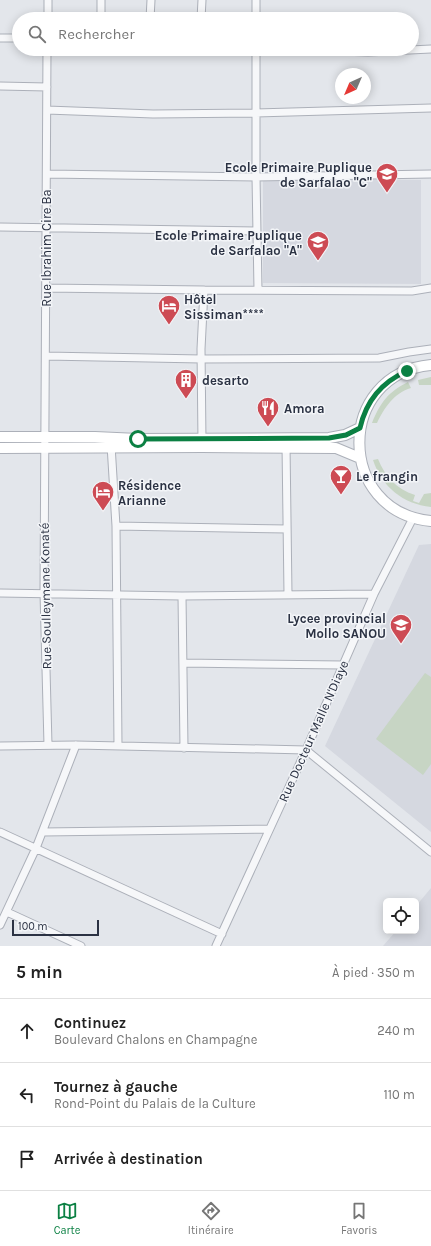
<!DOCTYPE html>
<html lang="fr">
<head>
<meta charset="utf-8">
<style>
  body { margin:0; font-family:Karla,sans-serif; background:#f6f6f6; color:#222 }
  .controls { position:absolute; right:12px; bottom:12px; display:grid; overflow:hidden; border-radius:6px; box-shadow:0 2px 10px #0003 }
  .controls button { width:36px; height:36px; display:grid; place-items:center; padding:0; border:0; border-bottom:1px solid #e0e0e0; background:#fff; color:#222; font:20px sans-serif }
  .compass { position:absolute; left:335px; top:68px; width:36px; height:36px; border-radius:50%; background:#fff; box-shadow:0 2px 10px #0003; rotate:224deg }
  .scale { position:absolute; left:12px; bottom:10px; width:87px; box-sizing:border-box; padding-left:4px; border:2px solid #2b3243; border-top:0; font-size:11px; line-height:14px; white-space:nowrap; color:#2b3243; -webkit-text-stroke:3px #f3f5f8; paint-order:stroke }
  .stop { position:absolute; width:12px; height:12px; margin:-9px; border:3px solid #0b8043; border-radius:50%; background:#fff }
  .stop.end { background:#0b8043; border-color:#fff; box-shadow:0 1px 4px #0008 }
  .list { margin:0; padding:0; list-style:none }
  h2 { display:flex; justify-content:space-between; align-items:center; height:52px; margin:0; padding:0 16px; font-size:17px }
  h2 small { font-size:13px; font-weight:400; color:#767676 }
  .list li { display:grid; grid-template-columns:26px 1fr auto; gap:12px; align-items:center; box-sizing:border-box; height:64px; padding:0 16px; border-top:1px solid #e0e0e0 }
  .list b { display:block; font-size:15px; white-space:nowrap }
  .list p { margin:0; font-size:13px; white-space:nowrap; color:#767676 }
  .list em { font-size:13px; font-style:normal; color:#767676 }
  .icon { flex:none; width:22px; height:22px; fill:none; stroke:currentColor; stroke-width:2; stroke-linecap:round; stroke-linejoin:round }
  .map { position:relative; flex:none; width:431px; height:946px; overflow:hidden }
  .search { position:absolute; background:#fff; box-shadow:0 2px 10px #0003; left:12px; right:12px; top:12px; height:44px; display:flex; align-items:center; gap:10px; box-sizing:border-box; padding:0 14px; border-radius:22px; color:#767676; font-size:15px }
  .sheet { height:244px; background:#fff }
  nav { display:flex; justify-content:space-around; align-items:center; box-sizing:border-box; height:56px; border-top:1px solid #e0e0e0; background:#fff; font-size:11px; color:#767676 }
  nav a { display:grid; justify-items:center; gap:2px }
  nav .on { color:#0b8043 }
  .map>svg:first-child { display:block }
  .built { fill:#d5d8e0 }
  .green { fill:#c7d5c4 }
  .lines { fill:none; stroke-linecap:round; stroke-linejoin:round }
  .minor-casing { stroke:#acb0b9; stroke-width:9 }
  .secondary-casing { stroke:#acb0b9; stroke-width:12 }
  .minor { stroke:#f6f7f9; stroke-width:7 }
  .secondary { stroke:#fff; stroke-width:10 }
  .route { stroke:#0b8043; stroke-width:5 }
  .labels { text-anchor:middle; stroke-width:3; stroke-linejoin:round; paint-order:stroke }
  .poi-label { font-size:13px; font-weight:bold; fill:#2b3243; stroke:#f3f5f8; text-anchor:start }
  .street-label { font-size:13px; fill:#2b3243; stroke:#f3f5f8 }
</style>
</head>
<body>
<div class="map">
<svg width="431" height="946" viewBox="0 0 431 946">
  <rect width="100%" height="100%" fill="#e3e6eb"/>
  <!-- built -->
  <path class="built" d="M263 179 421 180V284L263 283Z
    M431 544V832L325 746 419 545Z
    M431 888V946H383L396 931H416V906Z"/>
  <!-- green -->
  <path class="green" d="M431 377V385H419L418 380Z
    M408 382 411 388C394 393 384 408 377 423H372C380 403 388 392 408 382Z
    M378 459C385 476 396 489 415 495L413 501 419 503 424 494 431 493V507C403 504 382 487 373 460Z
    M425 673 431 677V764L423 775 376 739Z"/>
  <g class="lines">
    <!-- minor casing -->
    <g class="minor-casing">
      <path id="minor" d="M256 0V19
        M48 19V0
        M101 19V0
        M150 19 151 0
        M201 19 202 0
        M0 38H19
        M47 49 44 593 48 745
        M256 49V177L258 290
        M286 49 368 52 431 49
        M0 86 47 87
        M47 110 153 114 256 113 431 108
        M47 174 256 177 431 174
        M0 227 257 231
        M46 288 204 290 412 291 431 288
        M46 356 201 359 379 358 409 352 431 349
        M202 442 201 349 204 290
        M111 445 116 526 118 746
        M286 445 288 594
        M116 526 287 529
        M0 593 182 596 374 594
        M182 596 184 748
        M183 663 343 665
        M0 746 76 745 306 750 431 852
        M0 832 222 934
        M43 832 269 829
        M7 912 81 946
        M0 925 36 848 76 745
        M216 946 306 750 374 594 413 518"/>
    </g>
    <!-- secondary casing -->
    <g class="secondary-casing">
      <path id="secondary" d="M431 365C335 374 336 512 431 521
        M0 437H95L138 439 329 438 345 435 360 428
        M0 448 202 447 336 448 360 458"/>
    </g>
    <!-- minor -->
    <use href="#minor" class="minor"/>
    <!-- secondary -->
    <use href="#secondary" class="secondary"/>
  </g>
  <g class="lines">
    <!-- route -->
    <path class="route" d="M138 439 329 438 346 435 360 428C366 401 382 382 407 371"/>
  </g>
  <!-- icons -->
  <defs>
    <g id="school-pin" transform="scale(1.15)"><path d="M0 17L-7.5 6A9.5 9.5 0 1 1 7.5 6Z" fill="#cd4b54" stroke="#f3f5f8"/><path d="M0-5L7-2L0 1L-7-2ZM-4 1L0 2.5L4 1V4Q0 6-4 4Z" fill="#fff"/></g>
    <g id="hotel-pin" transform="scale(1.15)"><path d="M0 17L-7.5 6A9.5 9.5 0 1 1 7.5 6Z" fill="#cd4b54" stroke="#f3f5f8"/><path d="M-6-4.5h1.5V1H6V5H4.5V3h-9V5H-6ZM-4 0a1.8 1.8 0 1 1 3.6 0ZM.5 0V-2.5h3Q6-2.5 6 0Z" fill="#fff"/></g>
    <g id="building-pin" transform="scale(1.15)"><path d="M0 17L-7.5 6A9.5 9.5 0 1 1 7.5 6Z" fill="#cd4b54" stroke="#f3f5f8"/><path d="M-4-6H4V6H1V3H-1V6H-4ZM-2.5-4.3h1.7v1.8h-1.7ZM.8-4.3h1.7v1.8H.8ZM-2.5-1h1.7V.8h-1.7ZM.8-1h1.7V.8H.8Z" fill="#fff"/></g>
    <g id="restaurant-pin" transform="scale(1.15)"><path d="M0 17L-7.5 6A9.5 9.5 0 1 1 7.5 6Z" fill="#cd4b54" stroke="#f3f5f8"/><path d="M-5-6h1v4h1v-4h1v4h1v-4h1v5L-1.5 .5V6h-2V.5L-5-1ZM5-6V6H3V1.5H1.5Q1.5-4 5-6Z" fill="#fff"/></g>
    <g id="bar-pin" transform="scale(1.15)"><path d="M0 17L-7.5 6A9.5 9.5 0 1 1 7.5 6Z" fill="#cd4b54" stroke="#f3f5f8"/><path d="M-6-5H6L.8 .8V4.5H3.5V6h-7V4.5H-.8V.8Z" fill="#fff"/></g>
  </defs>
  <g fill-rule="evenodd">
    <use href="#school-pin" x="387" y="174"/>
    <use href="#school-pin" x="318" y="242"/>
    <use href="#hotel-pin" x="169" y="306"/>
    <use href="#building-pin" x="186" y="380"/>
    <use href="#restaurant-pin" x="268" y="408"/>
    <use href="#bar-pin" x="341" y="476"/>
    <use href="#hotel-pin" x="103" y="492"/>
    <use href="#school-pin" x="401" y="625"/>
  </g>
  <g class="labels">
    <!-- poi labels -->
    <g class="poi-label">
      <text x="372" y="172" text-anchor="end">Ecole Primaire Puplique<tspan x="372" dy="15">de Sarfalao "C"</tspan></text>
      <text x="302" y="240" text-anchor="end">Ecole Primaire Puplique<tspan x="302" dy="15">de Sarfalao "A"</tspan></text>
      <text x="184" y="304">Hôtel<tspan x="184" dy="15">Sissiman****</tspan></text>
      <text x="202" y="385">desarto</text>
      <text x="284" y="413">Amora</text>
      <text x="356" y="481">Le frangin</text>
      <text x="118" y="490">Résidence<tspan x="118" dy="15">Arianne</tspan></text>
      <text x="386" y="623" text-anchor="end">Lycee provincial<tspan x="386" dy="15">Mollo SANOU</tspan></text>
    </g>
    <!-- street labels -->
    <g class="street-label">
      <text transform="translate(46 248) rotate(-90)" y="5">Rue Ibrahim Cire Ba</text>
      <text transform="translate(45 596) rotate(-91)" y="5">Rue Soulleymane Konaté</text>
      <text transform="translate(313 731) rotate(-66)" y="5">Rue Docteur Malle N'Diaye</text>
    </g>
  </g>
</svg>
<div class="controls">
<button><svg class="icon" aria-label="locate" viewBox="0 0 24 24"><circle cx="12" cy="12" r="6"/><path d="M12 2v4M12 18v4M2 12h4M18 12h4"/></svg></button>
</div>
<svg class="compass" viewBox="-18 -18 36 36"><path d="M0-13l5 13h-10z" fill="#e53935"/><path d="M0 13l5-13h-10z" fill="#767676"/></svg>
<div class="scale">100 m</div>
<div class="stop" style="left:138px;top:439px"></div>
<div class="stop end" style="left:407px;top:371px"></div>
<div class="search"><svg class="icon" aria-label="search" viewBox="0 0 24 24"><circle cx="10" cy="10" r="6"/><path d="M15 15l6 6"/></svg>Rechercher</div>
</div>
<section class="sheet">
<h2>5 min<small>À pied · 350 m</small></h2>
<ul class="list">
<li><svg class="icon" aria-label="ahead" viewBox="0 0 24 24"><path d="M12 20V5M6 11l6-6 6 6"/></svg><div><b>Continuez</b><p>Boulevard Chalons en Champagne</p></div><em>240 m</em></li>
<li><svg class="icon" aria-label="left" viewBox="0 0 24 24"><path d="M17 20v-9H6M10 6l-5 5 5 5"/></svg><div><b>Tournez à gauche</b><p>Rond-Point du Palais de la Culture</p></div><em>110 m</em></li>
<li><svg class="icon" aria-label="arrive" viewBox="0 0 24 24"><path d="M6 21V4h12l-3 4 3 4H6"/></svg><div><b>Arrivée à destination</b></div></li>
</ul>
</section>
<nav>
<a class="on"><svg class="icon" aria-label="map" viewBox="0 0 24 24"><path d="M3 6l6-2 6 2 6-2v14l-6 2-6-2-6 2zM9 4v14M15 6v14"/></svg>Carte</a>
<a><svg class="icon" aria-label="directions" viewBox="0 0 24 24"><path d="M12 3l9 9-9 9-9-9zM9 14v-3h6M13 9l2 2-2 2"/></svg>Itinéraire</a>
<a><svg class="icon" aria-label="saved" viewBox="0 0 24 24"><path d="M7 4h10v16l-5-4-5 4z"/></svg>Favoris</a>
</nav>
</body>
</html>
